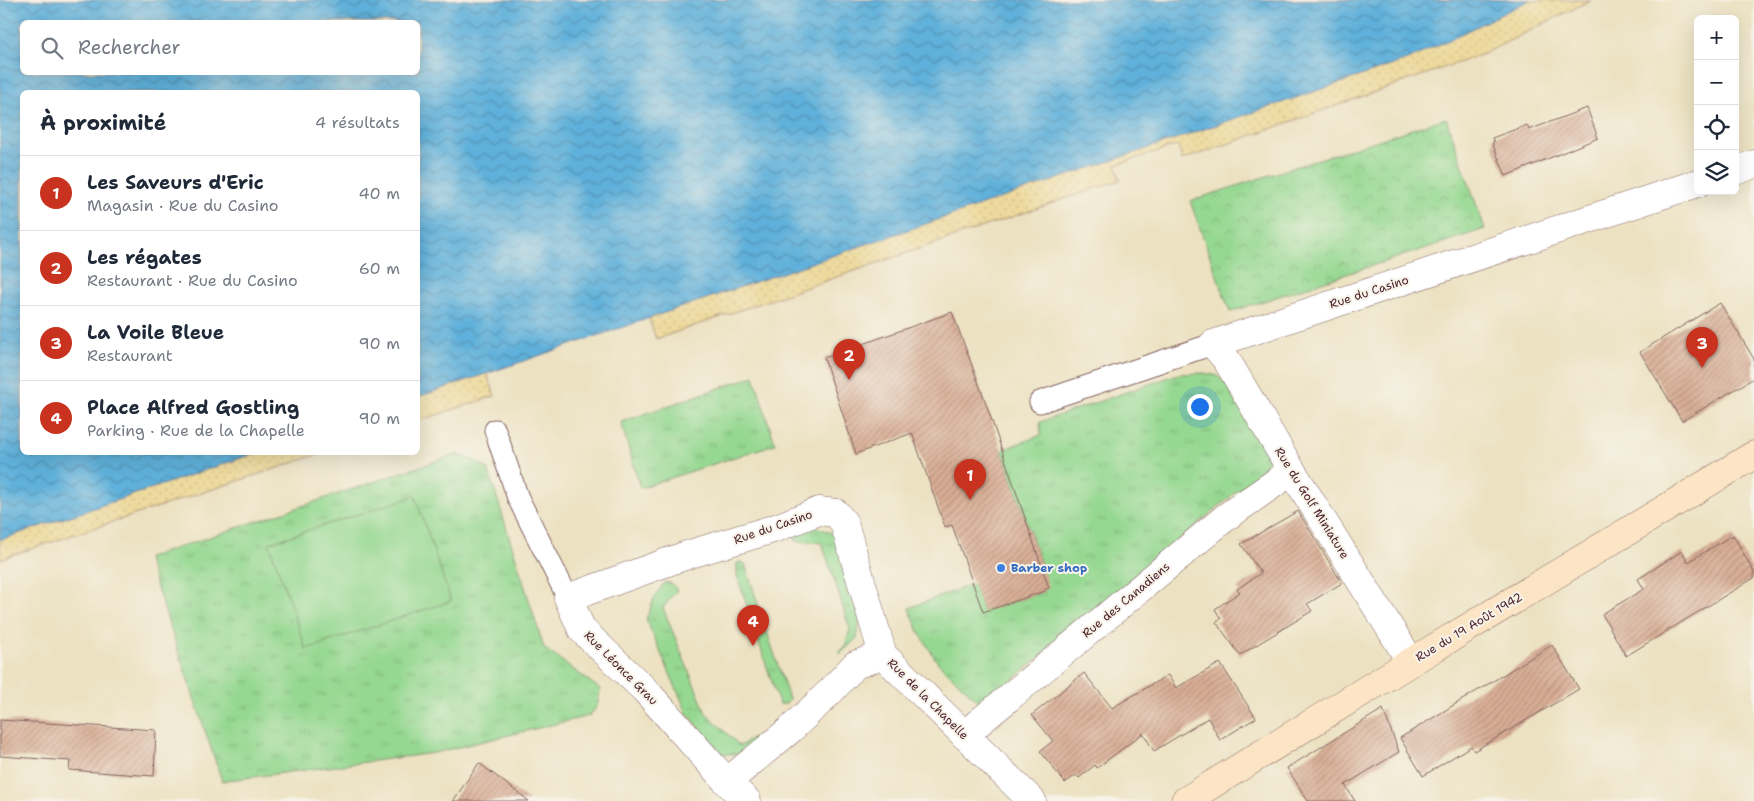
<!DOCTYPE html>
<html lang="fr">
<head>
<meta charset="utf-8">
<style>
  body { margin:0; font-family:"Shantell Sans",sans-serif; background:#f6f6f7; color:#1f2937 }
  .controls { position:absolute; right:15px; top:15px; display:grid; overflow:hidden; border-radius:8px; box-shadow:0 5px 20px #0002 }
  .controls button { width:45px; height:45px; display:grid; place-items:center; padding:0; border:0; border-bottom:1px solid #e0e1e3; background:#fff; color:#1f2937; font:25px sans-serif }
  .you { position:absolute; left:1199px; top:406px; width:18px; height:18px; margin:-12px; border:4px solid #fff; border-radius:50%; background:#1a73e8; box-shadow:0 0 0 8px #1a73e833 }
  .badge { display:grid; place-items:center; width:32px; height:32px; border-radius:50%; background:#c8321e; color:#fff; font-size:16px; font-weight:700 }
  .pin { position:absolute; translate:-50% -41px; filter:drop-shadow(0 1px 2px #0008) }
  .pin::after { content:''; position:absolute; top:26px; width:18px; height:15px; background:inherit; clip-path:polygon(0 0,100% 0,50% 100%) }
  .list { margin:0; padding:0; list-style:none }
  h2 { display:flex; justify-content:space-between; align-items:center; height:65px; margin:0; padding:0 20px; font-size:21px }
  h2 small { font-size:16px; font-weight:400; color:#747a83 }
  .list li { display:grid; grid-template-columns:32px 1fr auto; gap:15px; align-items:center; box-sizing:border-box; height:75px; padding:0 20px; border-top:1px solid #e0e1e3 }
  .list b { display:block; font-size:19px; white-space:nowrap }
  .list p { margin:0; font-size:16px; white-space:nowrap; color:#747a83 }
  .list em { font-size:16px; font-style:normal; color:#747a83 }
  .icon { flex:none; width:28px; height:28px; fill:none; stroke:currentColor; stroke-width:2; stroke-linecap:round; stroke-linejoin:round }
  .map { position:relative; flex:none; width:1754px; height:801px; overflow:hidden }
  .search { position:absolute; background:#fff; box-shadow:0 5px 20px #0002; left:20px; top:20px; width:400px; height:55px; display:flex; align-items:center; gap:12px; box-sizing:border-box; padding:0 18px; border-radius:8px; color:#747a83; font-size:19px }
  .panel { position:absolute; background:#fff; box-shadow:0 5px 20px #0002; left:20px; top:90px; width:400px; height:365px; border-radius:8px }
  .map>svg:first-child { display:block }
  .grass { fill:url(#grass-tufts); stroke:#707c5e }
  .sand { fill:url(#sand-dots); stroke:#9c7c64 }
  .park { fill:url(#park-crowns); stroke:#707c5e }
  .pitch { fill:#95d891; stroke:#707c5e }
  .water { fill:url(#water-waves); stroke:#546882; fill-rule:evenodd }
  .building { fill:url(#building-hatch) }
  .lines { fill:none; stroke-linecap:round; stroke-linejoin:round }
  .service-casing { stroke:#836360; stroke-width:23 }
  .minor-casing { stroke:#836360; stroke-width:29 }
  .secondary-casing { stroke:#836360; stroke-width:29 }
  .service { stroke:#fff; stroke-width:21 }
  .minor { stroke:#fff; stroke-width:28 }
  .secondary { stroke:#fce5c4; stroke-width:28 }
  .shop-dot { fill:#3f7fe0; stroke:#f7f3e8; stroke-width:2 }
  .labels { text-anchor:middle; stroke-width:4; stroke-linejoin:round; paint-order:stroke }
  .street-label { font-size:12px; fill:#4a1f2b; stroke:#f7f3e8 }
  .shop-label { font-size:12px; font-weight:bold; fill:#366cbe; stroke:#f7f3e8; text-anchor:start }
</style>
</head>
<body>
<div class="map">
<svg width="1754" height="801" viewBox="0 0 1754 801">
  <defs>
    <pattern id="grass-tufts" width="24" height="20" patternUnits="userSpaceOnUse" patternTransform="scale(1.25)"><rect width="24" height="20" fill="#95d891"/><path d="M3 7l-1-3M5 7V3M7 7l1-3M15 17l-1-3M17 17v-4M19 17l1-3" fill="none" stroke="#82b97d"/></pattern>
    <pattern id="sand-dots" width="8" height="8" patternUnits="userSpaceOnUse" patternTransform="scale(1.25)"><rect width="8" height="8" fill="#eeda9e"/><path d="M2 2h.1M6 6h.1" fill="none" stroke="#cebb88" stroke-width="1.8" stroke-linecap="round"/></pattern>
    <pattern id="park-crowns" width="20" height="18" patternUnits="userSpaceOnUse" patternTransform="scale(1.25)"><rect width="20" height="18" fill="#95d891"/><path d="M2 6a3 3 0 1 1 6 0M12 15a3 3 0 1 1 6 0" fill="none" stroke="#82b97d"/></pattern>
    <pattern id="water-waves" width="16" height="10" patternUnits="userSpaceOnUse" patternTransform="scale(1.25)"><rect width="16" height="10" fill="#5fb0da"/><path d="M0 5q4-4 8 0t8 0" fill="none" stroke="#508fb1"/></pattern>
    <pattern id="building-hatch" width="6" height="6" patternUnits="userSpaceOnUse" patternTransform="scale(1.25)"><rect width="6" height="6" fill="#d9ae95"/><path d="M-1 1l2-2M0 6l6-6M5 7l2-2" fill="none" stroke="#b28d7a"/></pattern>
  </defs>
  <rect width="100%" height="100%" fill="#f7f3e8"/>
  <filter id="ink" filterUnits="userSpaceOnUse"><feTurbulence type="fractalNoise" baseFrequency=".02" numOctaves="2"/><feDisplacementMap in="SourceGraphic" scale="10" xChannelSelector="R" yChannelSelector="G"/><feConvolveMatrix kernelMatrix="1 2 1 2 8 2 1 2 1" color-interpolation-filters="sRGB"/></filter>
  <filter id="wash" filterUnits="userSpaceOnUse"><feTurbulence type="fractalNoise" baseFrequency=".0096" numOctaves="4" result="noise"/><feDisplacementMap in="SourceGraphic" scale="20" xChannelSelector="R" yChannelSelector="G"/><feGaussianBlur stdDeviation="1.12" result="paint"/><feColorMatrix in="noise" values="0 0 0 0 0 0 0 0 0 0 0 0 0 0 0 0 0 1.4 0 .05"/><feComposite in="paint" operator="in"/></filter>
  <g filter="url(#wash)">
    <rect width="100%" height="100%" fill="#ece2c2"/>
    <!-- grass -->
    <path class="grass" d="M1204 373 1219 376 1231 390 1268 452V461L1263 469 996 694 978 701 938 663 920 634 909 608 972 584H974L983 612 1045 591 1038 569 1042 567 1002 450 1041 435 1040 422 1178 374Z
      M754 376 775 444 640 488 621 422Z
      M457 454 475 461 488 469 544 648 600 689C599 701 598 708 589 716L434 753 222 781 147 558Z
      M815 526 836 535 860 619 857 638 840 654 839 652 845 647 850 629 822 543 796 541 793 534Z
      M741 562 745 564 789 699 786 704H779L737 575V563Z
      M665 582 672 584 677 590 663 608 706 713 740 746 757 735 761 736V740L743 754H721L687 713 646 619 655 596Z"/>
    <!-- sand -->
    <path class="sand" d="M1169 0H1591L1483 54 1182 160 1178 145 1116 165 1120 180 656 339 645 307 485 368 495 396 418 421V296Z
      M0 435 22 452 323 453 0 559Z"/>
    <!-- park -->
    <path class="park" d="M1446 118 1485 229 1230 312 1190 201Z"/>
    <!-- pitch -->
    <path class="pitch" d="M415 496 451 601 306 649 269 543Z"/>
    <!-- water -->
    <path class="water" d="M0 0H1530L1410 59 418 397V92H22V452L256 453 0 540ZM22 22H418V72H22Z"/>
    <g id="blocks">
      <!-- building -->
      <path class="building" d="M1587 108 1598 138 1506 176 1492 143 1494 142 1492 138 1527 125 1529 130Z
        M1720 303 1754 359V378L1682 421 1640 352Z
        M952 312 983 395 1049 588 1045 589V591L983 612 952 525 945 527 912 433 856 454 824 358Z
        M1298 511 1342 583 1307 604 1312 611 1240 655 1216 622 1221 619 1215 609 1240 592 1237 589 1261 573 1241 544Z
        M1733 535 1754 572V578L1626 656 1602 614 1644 589 1638 579 1682 551 1688 562Z
        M1552 645 1579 689 1474 751 1471 746 1423 776 1400 738Z
        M1220 663 1256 718 1220 740 1208 718 1154 751 1143 733 1097 768 1095 765 1079 778 1076 775 1065 783 1040 751 1053 741 1032 715 1084 673 1112 708 1168 675 1176 688Z
        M1383 709 1399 752 1345 785 1355 801H1308L1287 768Z
        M0 720 156 730 154 776 69 770 70 761 0 756Z
        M479 763 529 801H453Z"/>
    </g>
  </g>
  <g filter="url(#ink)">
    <use href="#blocks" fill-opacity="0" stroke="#836360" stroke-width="1"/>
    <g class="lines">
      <!-- service casing -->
      <g class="service-casing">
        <path id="service" d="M1040 402 1213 344
          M495 430 518 498 568 598"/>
      </g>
      <!-- minor casing -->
      <g class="minor-casing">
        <path id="minor" d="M1735 171 1754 164
          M1411 662 1292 471 1226 359 1213 344 1698 183
          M964 735 1226 517 1292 471
          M727 782 791 729 831 691 855 665 883 655 1032 801
          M747 801 727 782 645 690 582 630 568 598 687 555 776 528 819 511 836 513 844 523 883 655"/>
      </g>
      <!-- secondary casing -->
      <g class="secondary-casing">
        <path id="secondary" d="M1185 801 1411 662 1754 455"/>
      </g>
      <!-- service -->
      <use href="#service" class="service"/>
      <!-- minor -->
      <use href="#minor" class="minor"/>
      <!-- secondary -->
      <use href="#secondary" class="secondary"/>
    </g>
  </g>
  <!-- markers -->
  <circle class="shop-dot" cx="1001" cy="568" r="5"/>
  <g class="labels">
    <!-- street labels -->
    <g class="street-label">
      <text transform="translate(1369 292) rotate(-18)" y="4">Rue du Casino</text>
      <text transform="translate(1312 503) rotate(58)" y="4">Rue du Golf Miniature</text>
      <text transform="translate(773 527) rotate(-19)" y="4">Rue du Casino</text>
      <text transform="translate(1126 600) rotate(-40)" y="4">Rue des Canadiens</text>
      <text transform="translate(1469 627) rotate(-31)" y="4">Rue du 19 Août 1942</text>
      <text transform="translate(621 668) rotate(45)" y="4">Rue Léonce Grau</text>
      <text transform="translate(928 699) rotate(45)" y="4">Rue de la Chapelle</text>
    </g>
    <!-- shop labels -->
    <g class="shop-label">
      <text x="1011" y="572">Barber shop</text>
    </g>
  </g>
</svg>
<div class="controls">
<button>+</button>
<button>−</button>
<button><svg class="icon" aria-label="locate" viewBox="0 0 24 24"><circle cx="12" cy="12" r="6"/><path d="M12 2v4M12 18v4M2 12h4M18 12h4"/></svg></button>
<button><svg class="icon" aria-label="layers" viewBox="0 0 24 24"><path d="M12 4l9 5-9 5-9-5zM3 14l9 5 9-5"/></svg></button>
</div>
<div class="you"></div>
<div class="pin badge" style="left:970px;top:500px">1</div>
<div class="pin badge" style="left:849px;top:380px">2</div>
<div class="pin badge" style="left:1702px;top:368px">3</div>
<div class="pin badge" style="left:753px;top:646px">4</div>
<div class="search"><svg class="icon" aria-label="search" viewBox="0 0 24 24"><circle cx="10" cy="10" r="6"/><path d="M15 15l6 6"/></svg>Rechercher</div>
<section class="panel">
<h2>À proximité<small>4 résultats</small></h2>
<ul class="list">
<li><span class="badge">1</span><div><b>Les Saveurs d'Eric</b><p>Magasin · Rue du Casino</p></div><em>40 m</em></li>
<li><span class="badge">2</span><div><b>Les régates</b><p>Restaurant · Rue du Casino</p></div><em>60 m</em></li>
<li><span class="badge">3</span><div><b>La Voile Bleue</b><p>Restaurant</p></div><em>90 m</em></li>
<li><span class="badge">4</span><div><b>Place Alfred Gostling</b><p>Parking · Rue de la Chapelle</p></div><em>90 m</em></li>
</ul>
</section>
</div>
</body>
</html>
